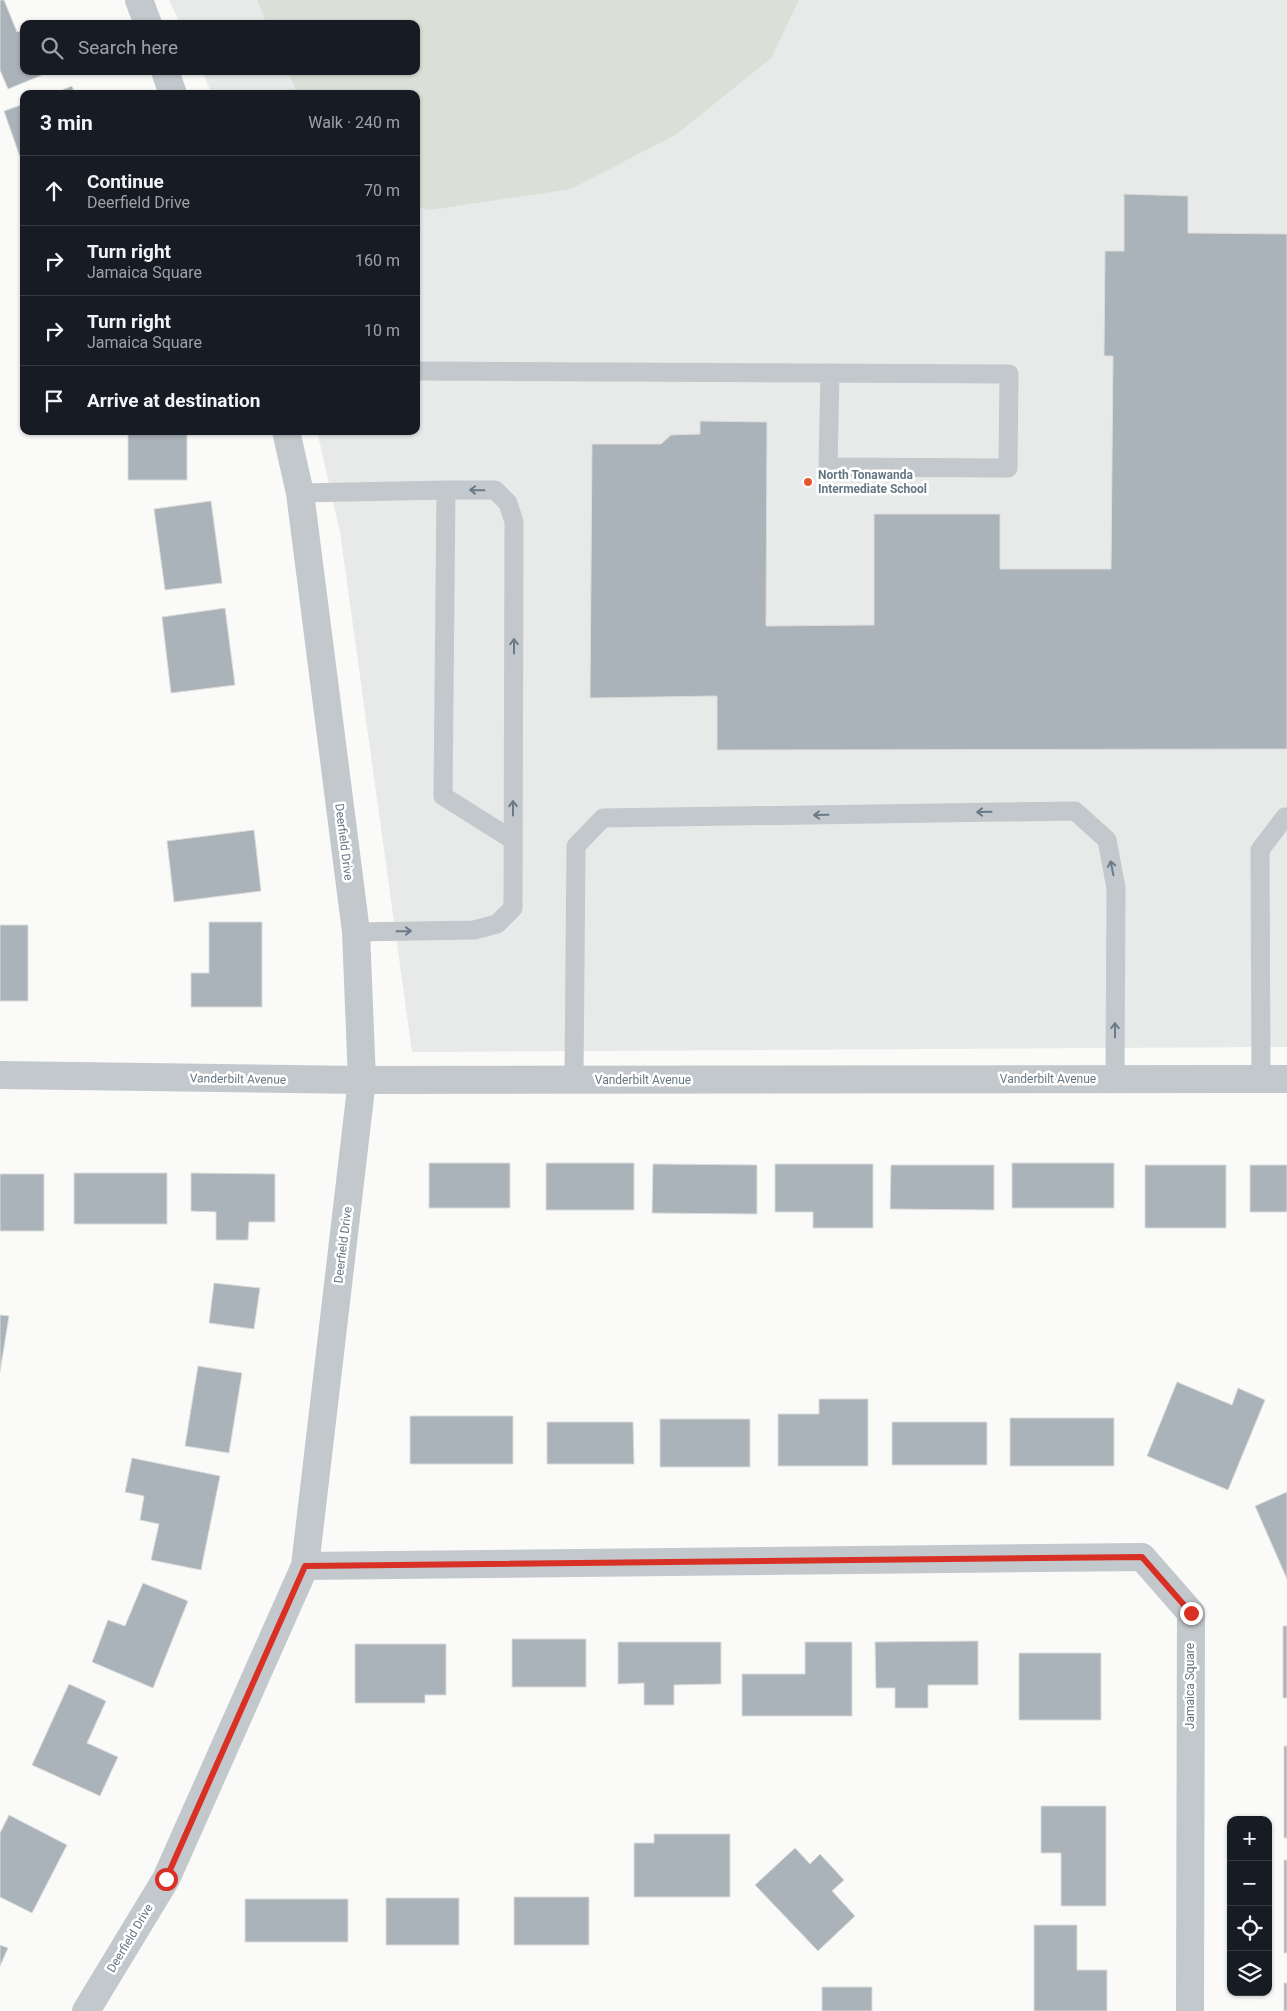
<!DOCTYPE html>
<html lang="en">
<head>
<meta charset="utf-8">
<style>
  body { margin:0; font-family:Roboto,sans-serif; background:#242831; color:#f1f3f6 }
  .controls { position:absolute; right:15px; bottom:15px; display:grid; overflow:hidden; border-radius:10px; box-shadow:0 1px 4px #0004 }
  .controls button { width:45px; height:45px; display:grid; place-items:center; padding:0; border:0; border-bottom:1px solid #363941; background:#171b24; color:#f1f3f6; font:25px sans-serif }
  .stop { position:absolute; width:15px; height:15px; margin:-11px; border:4px solid #d93025; border-radius:50%; background:#fff }
  .stop.end { background:#d93025; border-color:#fff; box-shadow:0 1px 5px #0008 }
  .list { margin:0; padding:0; list-style:none }
  h2 { display:flex; justify-content:space-between; align-items:center; height:65px; margin:0; padding:0 20px; font-size:21px }
  h2 small { font-size:16px; font-weight:400; color:#9ea1a6 }
  .list li { display:grid; grid-template-columns:32px 1fr auto; gap:15px; align-items:center; box-sizing:border-box; height:70px; padding:0 20px; border-top:1px solid #363941 }
  .list b { display:block; font-size:19px; white-space:nowrap }
  .list p { margin:0; font-size:16px; white-space:nowrap; color:#9ea1a6 }
  .list em { font-size:16px; font-style:normal; color:#9ea1a6 }
  .icon { flex:none; width:28px; height:28px; fill:none; stroke:currentColor; stroke-width:2; stroke-linecap:round; stroke-linejoin:round }
  .map { position:relative; flex:none; width:1287px; height:2011px; overflow:hidden }
  .search { position:absolute; background:#171b24; box-shadow:0 1px 4px #0004; left:20px; top:20px; width:400px; height:55px; display:flex; align-items:center; gap:12px; box-sizing:border-box; padding:0 18px; border-radius:10px; color:#9ea1a6; font-size:19px }
  .panel { position:absolute; background:#171b24; box-shadow:0 1px 4px #0004; left:20px; top:90px; width:400px; height:345px; border-radius:10px }
  .map>svg:first-child { display:block }
  .built { fill:#e8e9e9 }
  .green { fill:#dadfd7 }
  .building { fill:#aab3b9; stroke:#dcdcda }
  .lines { fill:none; stroke-linecap:round; stroke-linejoin:round }
  .lane { stroke:#c3c8cc; stroke-width:19 }
  .street { stroke:#c3c8cc; stroke-width:28 }
  .oneway { stroke:#6a7a87 }
  .route { stroke:#d93025; stroke-width:6 }
  .poi-dot { fill:#e4572e; stroke:#fff; stroke-width:2 }
  .labels { text-anchor:middle; stroke-width:5; stroke-linejoin:round; paint-order:stroke }
  .poi-label { font-size:12px; font-weight:bold; fill:#657683; stroke:#fff; text-anchor:start }
  .street-label { font-size:12px; fill:#657683; stroke:#fff }
</style>
</head>
<body>
<div class="map">
<svg width="1287" height="2011" viewBox="0 0 1287 2011">
  <rect width="100%" height="100%" fill="#fafaf8"/>
  <!-- built -->
  <path class="built" d="M169 0H1287V1047L412 1052 340 532 317 431H416V94H212L202 71H416V24H180Z"/>
  <!-- green -->
  <path class="green" d="M257 0H799L771 58 677 134 571 189 430 210 416 207V94H297L288 71H416V24H267Z"/>
  <!-- building -->
  <path class="building" d="M0 0H4L17 32 24 30V71H52L8 89 0 70Z
    M72 86 75 94H52Z
    M24 104V156L20 157 4 111Z
    M1124 194 1188 196V233L1287 234V749L717 750V696L590 698 592 444H661L671 435 700 434V421L767 422 766 626 874 625V514H1000V569H1111L1113 356H1104L1105 251H1124Z
    M128 431H187V480H128Z
    M211 501 222 583 165 590 154 509Z
    M225 608 235 685 171 693 162 617Z
    M254 830 261 891 174 902 167 841Z
    M209 922H262V1007H191V973H209Z
    M0 925H28V1001H0Z
    M429 1163H510V1208H429Z
    M546 1163H634V1210H546Z
    M1012 1163H1114V1208H1012Z
    M653 1164 757 1165V1214L652 1213Z
    M775 1164H873V1228H813V1212H775Z
    M891 1165H994V1210L890 1209Z
    M1145 1165H1226V1228H1145Z
    M1250 1165H1287V1212H1250Z
    M74 1173H167V1224H74Z
    M191 1173 275 1174V1222H249L248 1240H216V1212L191 1211Z
    M0 1174H44V1231H0Z
    M214 1283 260 1288 254 1329 209 1323Z
    M0 1315 9 1316 0 1372Z
    M198 1366 242 1373 229 1453 185 1446Z
    M1177 1382 1232 1405 1238 1388 1265 1400 1228 1490 1147 1456Z
    M819 1399H868V1466H778V1414H819Z
    M410 1416H513V1464H410Z
    M1010 1418H1114V1466H1010Z
    M660 1419H750V1467H660Z
    M547 1422H633L634 1464H547Z
    M892 1422H987V1465H892Z
    M132 1458 220 1476 201 1570 151 1560 159 1524 140 1520 144 1496 125 1492Z
    M1287 1492V1579L1255 1506Z
    M143 1583 188 1601 153 1688 92 1662 108 1620 125 1626Z
    M1283 1626H1287V1698H1283Z
    M512 1639H586V1687H512Z
    M978 1641V1685H928V1708H895V1688H876L875 1642Z
    M618 1642H721V1684L674 1685V1705H644V1683L618 1684Z
    M805 1642H852V1716H742V1674H805Z
    M355 1644H446V1695H425V1703H355Z
    M1019 1653H1101V1720H1019Z
    M69 1684 106 1701 87 1743 118 1757 100 1796 32 1765Z
    M1284 1746H1287V1838H1284Z
    M1041 1806H1106V1906H1061V1853H1041Z
    M9 1815 67 1845 32 1913 0 1897V1833Z
    M654 1834H730V1897H634V1843H654Z
    M795 1848 810 1864 820 1854 844 1880 832 1891 855 1916 818 1951 755 1885Z
    M1284 1860H1287V1953H1284Z
    M514 1897H589V1945H514Z
    M386 1898H459V1945H386Z
    M245 1899H348V1942H245Z
    M1034 1925H1077V1970H1107V2011H1034Z
    M0 1945 8 1948 0 1966Z
    M1284 1983H1287V2011H1284Z
    M822 1987H872V2011H822Z"/>
  <g class="lines">
    <!-- lane -->
    <path class="lane" d="M416 371 1009 374 1008 468 828 467 830 373
      M446 490 443 796 513 840
      M300 493 446 490H495L508 503 514 522 513 908 497 924 474 930 356 932
      M1261 1079 1260 850 1285 817H1287
      M574 1080 576 846 603 818 1075 811 1107 840 1116 888 1115 1079"/>
    <!-- street -->
    <path class="street" d="M139 0 148 24
      M165 71 173 94
      M0 1075 362 1080 1287 1079
      M305 1566 1142 1557 1191 1613 1190 2011
      M86 2011 166 1879 305 1566 362 1080 356 932 300 493 286 431"/>
  </g>
  <!-- one-way arrows -->
  <defs><path id="oneway-shaft" d="M-6 0H5M1.5-3L5.5 0L1.5 3" fill="none" stroke-width="1.6" stroke-linecap="round" stroke-linejoin="round" transform="scale(1.25)"/></defs>
  <g class="oneway">
    <use href="#oneway-shaft" transform="translate(477 490) rotate(-179)"/>
    <use href="#oneway-shaft" transform="translate(514 646) rotate(-90)"/>
    <use href="#oneway-shaft" transform="translate(513 808) rotate(-90)"/>
    <use href="#oneway-shaft" transform="translate(984 812) rotate(179)"/>
    <use href="#oneway-shaft" transform="translate(821 815) rotate(179)"/>
    <use href="#oneway-shaft" transform="translate(1112 868) rotate(-101)"/>
    <use href="#oneway-shaft" transform="translate(404 931) rotate(-1)"/>
    <use href="#oneway-shaft" transform="translate(1115 1030) rotate(-90)"/>
  </g>
  <g class="lines">
    <!-- route -->
    <path class="route" d="M166 1879 305 1566 1142 1557 1191 1613"/>
  </g>
  <!-- markers -->
  <circle class="poi-dot" cx="808" cy="482" r="5"/>
  <g class="labels">
    <!-- poi labels -->
    <g class="poi-label">
      <text x="818" y="479">North Tonawanda<tspan x="818" dy="14">Intermediate School</tspan></text>
    </g>
    <!-- street labels -->
    <g class="street-label">
      <text transform="translate(344 842) rotate(83)" y="4">Deerfield Drive</text>
      <text transform="translate(238 1079) rotate(1)" y="4">Vanderbilt Avenue</text>
      <text x="1048" y="1083">Vanderbilt Avenue</text>
      <text x="643" y="1084">Vanderbilt Avenue</text>
      <text transform="translate(343 1245) rotate(-83)" y="4">Deerfield Drive</text>
      <text transform="translate(1190 1686) rotate(-90)" y="4">Jamaica Square</text>
      <text transform="translate(130 1938) rotate(-59)" y="4">Deerfield Drive</text>
    </g>
  </g>
</svg>
<div class="controls">
<button>+</button>
<button>−</button>
<button><svg class="icon" aria-label="locate" viewBox="0 0 24 24"><circle cx="12" cy="12" r="6"/><path d="M12 2v4M12 18v4M2 12h4M18 12h4"/></svg></button>
<button><svg class="icon" aria-label="layers" viewBox="0 0 24 24"><path d="M12 4l9 5-9 5-9-5zM3 14l9 5 9-5"/></svg></button>
</div>
<div class="stop" style="left:166px;top:1879px"></div>
<div class="stop end" style="left:1191px;top:1613px"></div>
<div class="search"><svg class="icon" aria-label="search" viewBox="0 0 24 24"><circle cx="10" cy="10" r="6"/><path d="M15 15l6 6"/></svg>Search here</div>
<section class="panel">
<h2>3 min<small>Walk · 240 m</small></h2>
<ul class="list">
<li><svg class="icon" aria-label="ahead" viewBox="0 0 24 24"><path d="M12 20V5M6 11l6-6 6 6"/></svg><div><b>Continue</b><p>Deerfield Drive</p></div><em>70 m</em></li>
<li><svg class="icon" aria-label="right" viewBox="0 0 24 24"><path d="M7 20v-9h11M14 6l5 5-5 5"/></svg><div><b>Turn right</b><p>Jamaica Square</p></div><em>160 m</em></li>
<li><svg class="icon" aria-label="right" viewBox="0 0 24 24"><path d="M7 20v-9h11M14 6l5 5-5 5"/></svg><div><b>Turn right</b><p>Jamaica Square</p></div><em>10 m</em></li>
<li><svg class="icon" aria-label="arrive" viewBox="0 0 24 24"><path d="M6 21V4h12l-3 4 3 4H6"/></svg><div><b>Arrive at destination</b></div></li>
</ul>
</section>
</div>
</body>
</html>
